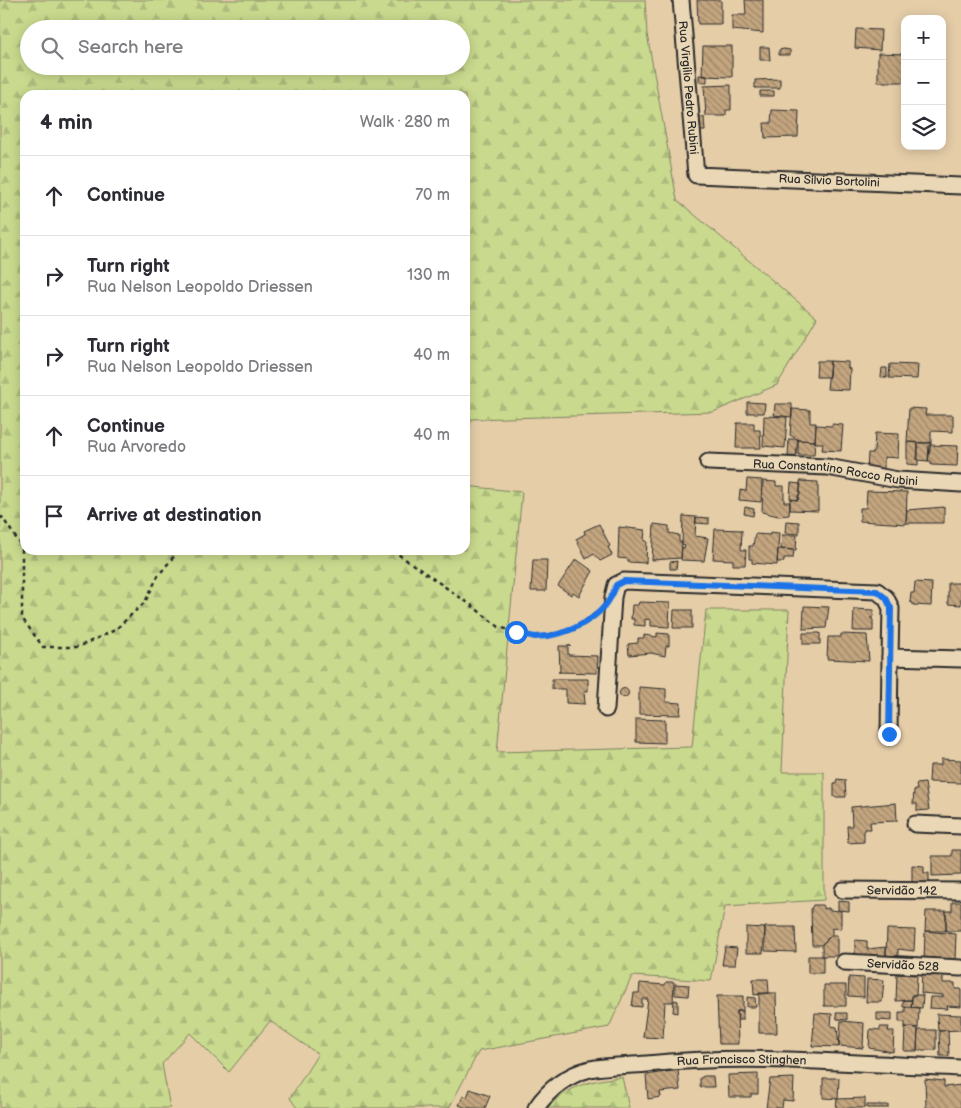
<!DOCTYPE html>
<html lang="en">
<head>
<meta charset="utf-8">
<style>
  body { margin:0; font-family:"Balsamiq Sans",sans-serif; background:#f2f2f3; color:#2b2b33 }
  .controls { position:absolute; right:15px; top:15px; display:grid; overflow:hidden; border-radius:10px; box-shadow:0 2px 12px #0003 }
  .controls button { width:45px; height:45px; display:grid; place-items:center; padding:0; border:0; border-bottom:1px solid #e1e1e2; background:#fff; color:#2b2b33; font:25px sans-serif }
  .stop { position:absolute; width:15px; height:15px; margin:-11px; border:4px solid #1a73e8; border-radius:50%; background:#fff }
  .stop.end { background:#1a73e8; border-color:#fff; box-shadow:0 1px 5px #0008 }
  .list { margin:0; padding:0; list-style:none }
  h2 { display:flex; justify-content:space-between; align-items:center; height:65px; margin:0; padding:0 20px; font-size:21px }
  h2 small { font-size:16px; font-weight:400; color:#7c7c81 }
  .list li { display:grid; grid-template-columns:32px 1fr auto; gap:15px; align-items:center; box-sizing:border-box; height:80px; padding:0 20px; border-top:1px solid #e1e1e2 }
  .list b { display:block; font-size:19px; white-space:nowrap }
  .list p { margin:0; font-size:16px; white-space:nowrap; color:#7c7c81 }
  .list em { font-size:16px; font-style:normal; color:#7c7c81 }
  .icon { flex:none; width:28px; height:28px; fill:none; stroke:currentColor; stroke-width:2; stroke-linecap:round; stroke-linejoin:round }
  .map { position:relative; flex:none; width:961px; height:1108px; overflow:hidden }
  .search { position:absolute; background:#fff; box-shadow:0 2px 12px #0003; left:20px; top:20px; width:450px; height:55px; display:flex; align-items:center; gap:12px; box-sizing:border-box; padding:0 18px; border-radius:28px; color:#7c7c81; font-size:19px }
  .panel { position:absolute; background:#fff; box-shadow:0 2px 12px #0003; left:20px; top:90px; width:450px; height:465px; border-radius:15px }
  .map>svg:first-child { display:block }
  .forest { fill:url(#forest-firs); stroke:#7a825c; fill-rule:evenodd }
  .building { fill:url(#building-back-hatch); stroke:#2b2b2b }
  .lines { fill:none; stroke-linecap:round; stroke-linejoin:round }
  .minor-casing { stroke:#2b2b2b; stroke-width:19 }
  .path { stroke:#2b2b2b; stroke-width:2.5; stroke-dasharray:4 4; stroke-linecap:butt }
  .minor { stroke:#ead7b5; stroke-width:15 }
  .route { stroke:#1a73e8; stroke-width:6 }
  .labels { text-anchor:middle; stroke-width:4; stroke-linejoin:round; paint-order:stroke }
  .street-label { font-size:12px; fill:#2b2b2b; stroke:#ead7b5 }
</style>
</head>
<body>
<div class="map">
<svg width="961" height="1108" viewBox="0 0 961 1108">
  <defs>
    <pattern id="forest-firs" width="22" height="20" patternUnits="userSpaceOnUse" patternTransform="scale(1.25)"><rect width="22" height="20" fill="#c9da8e"/><path d="M5 1l3.5 6h-7zM16 11l3.5 6h-7z" fill="#adbb7b"/></pattern>
    <pattern id="building-back-hatch" width="6" height="6" patternUnits="userSpaceOnUse" patternTransform="scale(1.25)"><rect width="6" height="6" fill="#c3a57f"/><path d="M-1 5l2 2M0 0l6 6M5-1l2 2" fill="none" stroke="#9f8768"/></pattern>
  </defs>
  <rect width="100%" height="100%" fill="#e5cda8"/>
  <filter id="ink" filterUnits="userSpaceOnUse"><feTurbulence type="fractalNoise" baseFrequency=".02" numOctaves="2"/><feDisplacementMap in="SourceGraphic" scale="10" xChannelSelector="R" yChannelSelector="G"/><feConvolveMatrix kernelMatrix="1 2 1 2 8 2 1 2 1" color-interpolation-filters="sRGB"/></filter>
  <g filter="url(#ink)">
    <!-- forest -->
    <path class="forest" d="M0 0H645L647 34 677 200 817 318 777 385 713 412 471 419 465 456V95H25V550H465V486L522 492 497 752 692 747 706 610H789L782 772H824V900L725 906 711 981 632 976 609 1027 479 1051 449 1108H297L290 1098 318 1054 270 1021 229 1072 190 1033 162 1064 170 1108H0ZM29 29H461V66H29Z
      M622 1077 629 1108H548C568 1085 593 1080 622 1077Z"/>
    <!-- building -->
    <path class="building" d="M697 0H721V24H698Z
      M745 0H763V33L732 30V15H746Z
      M856 29 881 30 880 50 855 48Z
      M703 46H732V77L702 76Z
      M760 47H769L770 60H760Z
      M784 49 790 50V55H779V50Z
      M878 53 905 54V82H878Z
      M699 75 707 76V82H699Z
      M780 79V88H755V80Z
      M731 85V110H726V116H706L704 86Z
      M760 91H774V96H760Z
      M772 110 799 111 798 137 765 138 764 123H771Z
      M699 117H704L705 131H700Z
      M817 361H830L829 377H816Z
      M830 361 848 362V368L850 369 849 390 827 389Z
      M890 364 918 365 917 379 889 378Z
      M882 368H887V378L881 377Z
      M747 402 765 403 764 413H747Z
      M775 404H792V417L774 415Z
      M909 408 926 409 925 415H953V432L931 431V443L907 442Z
      M792 409 810 410V423H816L815 441 798 440 790 435Z
      M764 416 787 417 785 448 763 446Z
      M737 423H754V430H760L761 448H736Z
      M832 424 843 425 841 451 822 450 823 443H815L816 425 832 426Z
      M875 433 899 434 898 458 884 457V471L867 470 868 453H873L874 451Z
      M789 439H798L796 457 788 456Z
      M798 440 815 441 814 455H798Z
      M907 442 918 443V465L907 464Z
      M918 443H931L928 461 917 460Z
      M929 445 958 446 957 466 931 465V461H928Z
      M747 479 762 480 761 502 739 500 740 490 746 491Z
      M763 481 776 482V486H784V502H790L789 515 778 516 762 512Z
      M800 481 818 482V511L790 510V499L798 500V495H800Z
      M791 483 801 484 798 500 790 499Z
      M867 491 907 492 906 524 860 521V508H866Z
      M745 507 754 509 753 516 744 514Z
      M944 507V523H906L907 510Z
      M683 516 696 517 695 536 708 538 704 561 681 560 682 547 684 548 685 545 682 544Z
      M696 517 709 518V524L696 523Z
      M786 521 799 522V534L785 533Z
      M599 524 610 546 608 547 612 555 600 561 594 554 586 559 576 539 585 534 584 531Z
      M654 524 669 526V533L679 535V542H682L681 558 652 560Z
      M619 527 645 530 644 541H647L646 563 628 562V559L618 558Z
      M715 529 742 530 741 550H746L745 565H733V560L713 559Z
      M770 532 779 533 777 565 752 563V559H749V546H753L755 534 770 535Z
      M782 535H797L796 550 781 549Z
      M778 549 794 550 793 558H784V562H777Z
      M576 559 593 571 579 596 573 592 571 595 558 586Z
      M533 560H547L546 591H531Z
      M677 561 676 569H670V562Z
      M915 582 932 583 931 606 913 605V603L910 602 911 593H914Z
      M948 583H961V605L948 604Z
      M639 602 670 603 669 627 651 626V620L645 619V626L634 625V619H631L632 605H638Z
      M804 606 829 607 826 628 803 629Z
      M854 609 874 610 873 618H870L873 620V631H853Z
      M674 610H692V628H673Z
      M657 633 669 634V646H666L665 656 651 653 629 655 628 644 638 643V638H644V635L657 637Z
      M803 633H820V644H803Z
      M841 634 867 635 869 661 827 659 828 637H841Z
      M559 646H571H568V655L598 656 597 673 558 672H560Z
      M552 679H588V691H584L585 704 566 703V689H552Z
      M639 687 666 689V702L681 703 680 715 639 714Z
      M619.5 693a4.5 4.5 0 1 1 9 0a4.5 4.5 0 1 1-9 0Z
      M636 719 665 720V743L636 742Z
      M941 759 961 760V783L929 782 930 765H941Z
      M837 779 845 780 846 797H834V783H836Z
      M925 783 929 810 917 811V804H913L914 790H917L916 784Z
      M896 803 897 821 870 822 871 829H864V842L848 843 847 826H852L851 807Z
      M952 850H961V875L932 876V856H952Z
      M912 865 924 866V873H929V885H912Z
      M838 901 849 902V911L838 910Z
      M952 902H961V931H946V911H952Z
      M813 905H823V909L829 908V910L841 911V929L832 928V935L821 945H812L811 909Z
      M926 911H946V931H925Z
      M746 927 765 928 763 953H746Z
      M765 927H795L796 952 765 951Z
      M887 929 915 930 914 951 898 949V959L886 958Z
      M925 931 956 934 955 960 924 961Z
      M832 935H837V956H822V944Z
      M855 940 867 941V949L886 947V958L855 957Z
      M725 947 737 948 735 965H722Z
      M808 956H823V973H808Z
      M922 971 943 973V983H955V989H961V1007L947 1006 948 1009 929 1008 930 997H943V995L921 993Z
      M897 974 917 975 916 995H912V1000L896 1001Z
      M849 977 864 978V997L848 996Z
      M753 979H768L769 993 754 995Z
      M867 979 884 980 882 1002H866Z
      M666 982H674L673 1002H665L663 1038 643 1037 648 999H642V1007L632 1006 634 993H639L640 983 665 985Z
      M675 984 689 985 688 996 675 995Z
      M824 985H846V1006H824Z
      M759 993H776L777 1033H759Z
      M912 995H923L922 1008 911 1007Z
      M717 996H743V1011H737L738 1044H719Z
      M747 997 755 998 756 1007H747Z
      M674 1000 678 1001V1013L673 1012Z
      M903 1000H912L911 1007H903Z
      M905 1007 919 1008 918 1028 905 1027V1022H899V1012H905Z
      M737 1011H743V1020H738Z
      M815 1013 832 1014 831 1026 837 1027 839 1047 812 1046Z
      M836 1013H847V1020L837 1019Z
      M877 1013H892V1021L877 1020Z
      M937 1014 961 1015V1030L938 1031Z
      M841 1021 864 1023 863 1048 839 1046Z
      M880 1027H889L888 1031H894L893 1052 869 1048 870 1029 880 1030Z
      M905 1027 918 1028 917 1051H904Z
      M918 1030H936V1050H917Z
      M948 1030 949 1056H940L939 1031Z
      M678 1070 680 1090 660 1092 661 1097 648 1099 646 1075Z
      M758 1074V1094H751V1097H729L728 1075Z
      M704 1076H713L714 1087H700V1078Z
      M794 1078 793 1101 783 1100 782 1108H766L770 1079Z
      M823 1078H839L838 1099 823 1098Z
      M925 1079 944 1081V1087L961 1085V1108H926Z
      M470 1089 490 1096 485 1108H467L459 1105 463 1096 467 1097Z
      M865 1098V1108H836L837 1099Z
      M867 1105H888V1108H867Z"/>
    <g class="lines">
      <!-- minor casing -->
      <g class="minor-casing">
        <g id="minor">
          <path id="s1" d="M681 0 696 175 961 186"/>
          <path id="s2" d="M708 462 827 467 898 480 961 484"/>
          <path d="M606 709 613 597 616 585 624 581 877 591 886 598 891 608 890 657 961 659"/>
          <path d="M889 734 890 657"/>
          <path d="M915 824 961 826"/>
          <path id="s3" d="M843 890 961 891"/>
          <path id="s4" d="M844 962 961 968"/>
          <path id="s5" d="M536 1108C549 1089 567 1075 590 1069 608 1065 628 1066 647 1064 751 1053 857 1064 961 1068"/>
        </g>
      </g>
      <!-- path -->
      <path class="path" d="M0 518 2 517 22 547V618L43 647H78L115 630 145 602 158 576 179 550
        M392 550 471 605 499 627 534 637 571 631 598 612"/>
      <!-- minor -->
      <use href="#minor" class="minor"/>
    </g>
  </g>
  <g class="lines" filter="url(#ink)">
    <!-- route -->
    <path class="route" d="M516 632C522 633 529 636 535 637 567 637 607 617 616 585L624 581 877 591 886 598 891 608 889 734"/>
  </g>
  <g class="labels">
    <!-- street labels -->
    <g class="street-label">
      <text dy="4" stroke="none"><textPath href="#s1" startOffset="88">Rua Virgílio Pedro Rubini</textPath></text>
      <text dy="4" stroke="none"><textPath href="#s1" startOffset="309">Rua Sílvio Bortolini</textPath></text>
      <text dy="4" stroke="none"><textPath href="#s2" startOffset="128">Rua Constantino Rocco Rubini</textPath></text>
      <text dy="4" stroke="none"><textPath href="#s3" startOffset="59">Servidão 142</textPath></text>
      <text dy="4" stroke="none"><textPath href="#s4" startOffset="59">Servidão 528</textPath></text>
      <text dy="4" stroke="none"><textPath href="#s5" startOffset="220">Rua Francisco Stinghen</textPath></text>
    </g>
  </g>
</svg>
<div class="controls">
<button>+</button>
<button>−</button>
<button><svg class="icon" aria-label="layers" viewBox="0 0 24 24"><path d="M12 4l9 5-9 5-9-5zM3 14l9 5 9-5"/></svg></button>
</div>
<div class="stop" style="left:516px;top:632px"></div>
<div class="stop end" style="left:889px;top:734px"></div>
<div class="search"><svg class="icon" aria-label="search" viewBox="0 0 24 24"><circle cx="10" cy="10" r="6"/><path d="M15 15l6 6"/></svg>Search here</div>
<section class="panel">
<h2>4 min<small>Walk · 280 m</small></h2>
<ul class="list">
<li><svg class="icon" aria-label="ahead" viewBox="0 0 24 24"><path d="M12 20V5M6 11l6-6 6 6"/></svg><div><b>Continue</b></div><em>70 m</em></li>
<li><svg class="icon" aria-label="right" viewBox="0 0 24 24"><path d="M7 20v-9h11M14 6l5 5-5 5"/></svg><div><b>Turn right</b><p>Rua Nelson Leopoldo Driessen</p></div><em>130 m</em></li>
<li><svg class="icon" aria-label="right" viewBox="0 0 24 24"><path d="M7 20v-9h11M14 6l5 5-5 5"/></svg><div><b>Turn right</b><p>Rua Nelson Leopoldo Driessen</p></div><em>40 m</em></li>
<li><svg class="icon" aria-label="ahead" viewBox="0 0 24 24"><path d="M12 20V5M6 11l6-6 6 6"/></svg><div><b>Continue</b><p>Rua Arvoredo</p></div><em>40 m</em></li>
<li><svg class="icon" aria-label="arrive" viewBox="0 0 24 24"><path d="M6 21V4h12l-3 4 3 4H6"/></svg><div><b>Arrive at destination</b></div></li>
</ul>
</section>
</div>
</body>
</html>
